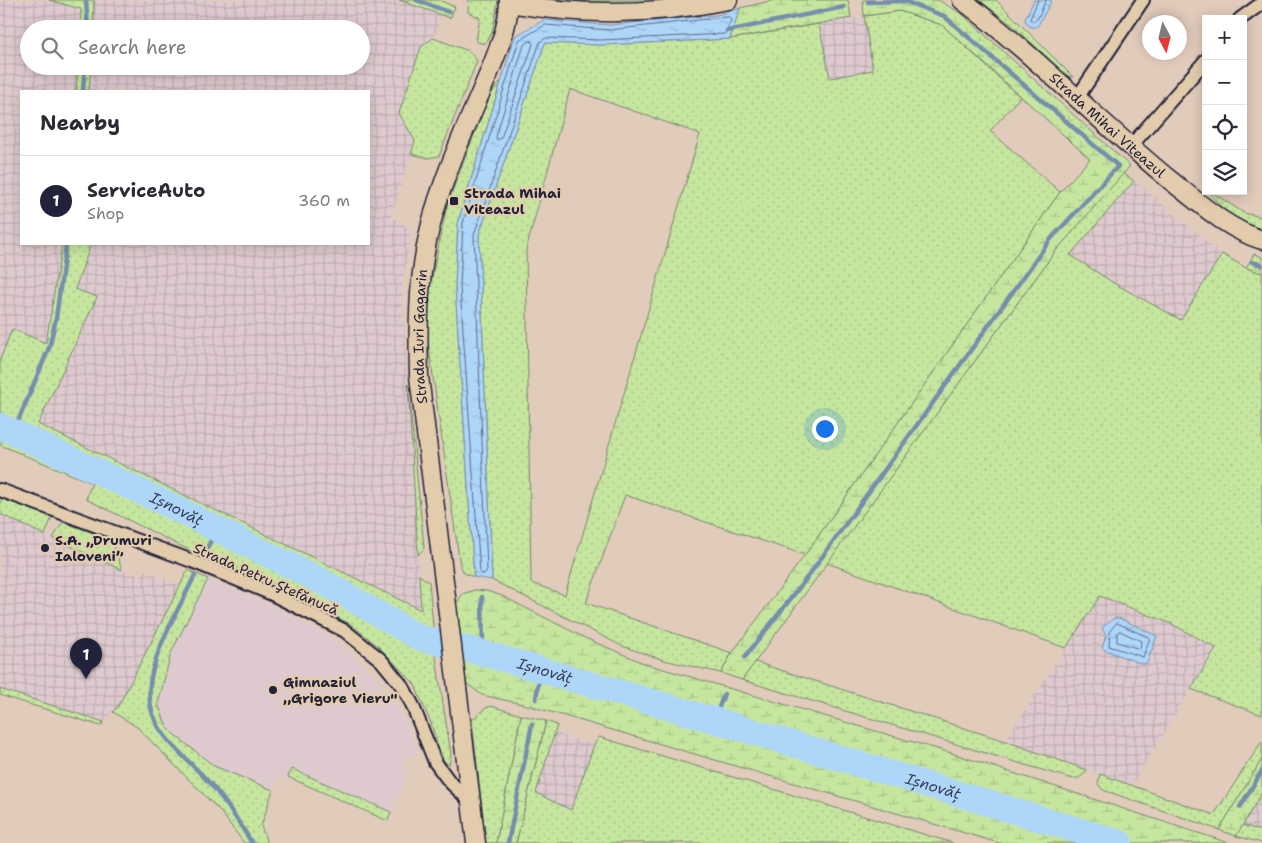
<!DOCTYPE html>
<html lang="en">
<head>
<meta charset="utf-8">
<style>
  body { margin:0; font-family:"Shantell Sans",sans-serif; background:#f7f7f7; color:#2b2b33 }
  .controls { position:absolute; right:15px; top:15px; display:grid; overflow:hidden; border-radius:0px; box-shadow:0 2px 12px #0003 }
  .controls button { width:45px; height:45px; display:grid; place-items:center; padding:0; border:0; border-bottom:1px solid #e1e1e2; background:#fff; color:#2b2b33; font:25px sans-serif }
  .compass { position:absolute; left:1142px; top:15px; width:45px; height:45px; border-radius:50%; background:#fff; box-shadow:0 2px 12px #0003; rotate:173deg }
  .you { position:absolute; left:824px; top:428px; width:18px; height:18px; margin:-12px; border:4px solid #fff; border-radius:50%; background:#1a73e8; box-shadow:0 0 0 8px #1a73e833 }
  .badge { display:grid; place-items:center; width:32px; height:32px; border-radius:50%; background:#22223b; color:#fff; font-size:16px; font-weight:700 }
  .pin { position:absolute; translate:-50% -41px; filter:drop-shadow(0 1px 2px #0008) }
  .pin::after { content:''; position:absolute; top:26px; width:18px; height:15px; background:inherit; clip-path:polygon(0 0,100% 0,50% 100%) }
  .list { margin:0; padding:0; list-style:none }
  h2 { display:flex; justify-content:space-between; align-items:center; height:65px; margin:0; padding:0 20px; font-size:21px }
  h2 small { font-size:16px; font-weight:400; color:#7c7c81 }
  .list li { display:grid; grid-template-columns:32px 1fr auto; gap:15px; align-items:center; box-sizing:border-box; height:90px; padding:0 20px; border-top:1px solid #e1e1e2 }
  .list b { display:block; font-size:19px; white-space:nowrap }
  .list p { margin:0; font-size:16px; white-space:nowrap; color:#7c7c81 }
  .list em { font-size:16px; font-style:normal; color:#7c7c81 }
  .icon { flex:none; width:28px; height:28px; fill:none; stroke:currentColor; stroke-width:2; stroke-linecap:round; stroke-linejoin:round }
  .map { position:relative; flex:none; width:1262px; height:843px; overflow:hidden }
  .search { position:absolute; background:#fff; box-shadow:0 2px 12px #0003; left:20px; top:20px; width:350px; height:55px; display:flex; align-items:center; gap:12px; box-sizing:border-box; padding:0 18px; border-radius:28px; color:#7c7c81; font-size:19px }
  .panel { position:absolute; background:#fff; box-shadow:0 2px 12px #0003; left:20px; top:90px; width:350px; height:155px; border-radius:0px }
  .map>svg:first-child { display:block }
  .built { fill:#decace }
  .industrial { fill:url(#industrial-grid) }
  .grass { fill:url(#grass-dots); stroke:#74846d; fill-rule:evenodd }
  .wetland { fill:url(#wetland-marsh); stroke:#74846d }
  .park { fill:#c6e69f; stroke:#74846d }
  .water { fill:url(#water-ripples); stroke:#768ead }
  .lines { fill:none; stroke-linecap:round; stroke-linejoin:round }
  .shore { stroke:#5a6a87; stroke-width:1 }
  .stream { stroke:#768ead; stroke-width:4.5 }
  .river { stroke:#aed6f9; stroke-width:26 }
  .street-casing { stroke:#22223b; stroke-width:16 }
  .secondary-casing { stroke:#22223b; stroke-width:21 }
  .street { stroke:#e3ccac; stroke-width:12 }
  .secondary { stroke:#e3ccac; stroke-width:18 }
  .poi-dot { fill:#22223b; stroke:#e3ccac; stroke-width:2 }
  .labels { text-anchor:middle; stroke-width:4.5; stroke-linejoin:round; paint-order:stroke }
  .street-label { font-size:14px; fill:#22223b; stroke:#e3ccac }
  .poi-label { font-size:14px; font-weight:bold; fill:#22223b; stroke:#e3ccac; text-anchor:start }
  .water-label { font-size:15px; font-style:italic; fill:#373d58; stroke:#e3ccac }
</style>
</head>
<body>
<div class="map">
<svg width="1262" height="843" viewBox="0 0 1262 843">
  <defs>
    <pattern id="industrial-grid" width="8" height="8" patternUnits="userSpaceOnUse" patternTransform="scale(1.25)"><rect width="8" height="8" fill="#decace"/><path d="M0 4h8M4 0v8" fill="none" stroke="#beadb2"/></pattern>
    <pattern id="grass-dots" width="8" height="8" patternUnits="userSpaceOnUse" patternTransform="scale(1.25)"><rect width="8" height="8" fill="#c6e69f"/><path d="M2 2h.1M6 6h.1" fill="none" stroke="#aac58a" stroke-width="1.8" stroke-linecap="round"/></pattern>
    <pattern id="wetland-marsh" width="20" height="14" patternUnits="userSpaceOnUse" patternTransform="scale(1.25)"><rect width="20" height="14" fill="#c6e69f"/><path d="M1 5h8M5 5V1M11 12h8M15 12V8" fill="none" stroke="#aac58a"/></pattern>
    <pattern id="water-ripples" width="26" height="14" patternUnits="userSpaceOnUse" patternTransform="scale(1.25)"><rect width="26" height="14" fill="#aed6f9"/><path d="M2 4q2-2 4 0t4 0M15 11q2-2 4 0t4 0" fill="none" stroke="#95b7d6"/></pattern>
  </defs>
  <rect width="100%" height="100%" fill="#e1cbbb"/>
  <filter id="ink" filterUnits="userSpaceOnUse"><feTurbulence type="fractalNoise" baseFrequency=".02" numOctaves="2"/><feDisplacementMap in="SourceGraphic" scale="10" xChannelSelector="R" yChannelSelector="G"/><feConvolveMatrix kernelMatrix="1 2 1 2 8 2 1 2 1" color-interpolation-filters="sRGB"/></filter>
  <g filter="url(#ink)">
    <!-- built -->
    <path class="built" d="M208 579 264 601 335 640 375 676 407 723 417 752 412 756H406L402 765 408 775 391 812 292 770 287 780 279 776 273 790 214 766 167 727 158 704 171 653Z"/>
    <!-- industrial -->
    <path class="industrial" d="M0 0H49L81 9 80 29H29V66H78L76 91H21V244H62L46 344 0 360Z
      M94 0H399L442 15 433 38 421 47 399 113 415 141 391 217 411 229 402 286 421 610 38 424 97 297 75 289 91 244H369V91H89L91 66H361V29H93Z
      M864 16 873 70 829 78 819 24Z
      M1134 181 1222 254 1182 320 1117 285 1069 255Z
      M0 514 122 570 141 577 144 570 179 585 165 618 119 705 104 722 0 689Z
      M1100 596 1172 624 1216 648 1132 785 1005 741Z
      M555 733 594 745 571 811 536 793Z
      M1262 793V831L1242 825Z"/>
    <!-- grass -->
    <path class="grass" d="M49 0H94L93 29H80L81 9Z
      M469 0H498C495 13 495 36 484 44L476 41 480 18 468 12Z
      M979 0H996L1073 77 1067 76 1012 25Z
      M900 11 942 25 1020 97 990 131 1060 192 805 555 625 495 586 603 732 653 721 673 664 660 622 646 492 580 479 235 545 43 601 45 730 39 819 24 830 78 873 70 864 16ZM570 89 700 134 565 595 531 583 526 250Z
      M433 38 469 51 477 61 439 156 428 158 411 154 415 141 399 113 421 47Z
      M78 66H91L89 91H76Z
      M501 81 458 222 455 287 474 577 464 573 460 565 427 334 429 292 447 205 489 96Z
      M1122 173 1134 181 1070 255 1117 285 1181 320 1222 254 1246 268 1262 273V715L1191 689 1216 648 1172 624 1100 596 1066 648 827 563 1054 253Z
      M1210 191 1244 213 1262 217V230C1244 223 1217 210 1210 191Z
      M62 244H91L75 289 97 297 38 424 421 610 419 575 429 582 436 658 451 755 449 765 444 761 438 747 431 723 414 683 377 645 349 623 197 554 86 499 92 483 0 445V360L12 329 46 343Z
      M408 384 424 548 418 555Z
      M0 498 52 517 45 535 0 514Z
      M63 522 112 540 122 570 53 538Z
      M188 570 208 579 171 653 158 704 167 727 175 735 214 766 273 790 261 826 267 843H244L220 811 137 727 113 712 119 705Z
      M755 662 1005 741 1087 770C1079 782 1072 779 1059 775L742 680Z
      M0 689 104 722 101 726 12 699 0 695Z
      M491 706 521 715 496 843H486L472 720 484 709Z
      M546 721 557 725 536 793 571 810 594 745 599 737 953 843H516Z
      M1262 741V759L1219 830 1103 790 1098 784 1100 774 1214 815Z
      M292 769 391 812 388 821 288 777Z
      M1242 825 1262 831V843L1236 836Z"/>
    <!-- wetland -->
    <path class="wetland" d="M399 0H439L455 7 450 18Z
      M775 0H848L851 18 730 39 740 8Z
      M863 0H938L962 14 1130 166 1054 253 742 680 721 673 732 653 805 555 1060 192 1090 159 942 25 900 11 864 16Z
      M1254 254 1262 257V273L1246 268Z
      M474 590 487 591 502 596 585 638 646 664 951 753 1229 843H999L527 705 482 695 466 683 456 603 463 594Z
      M521 715 546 721 516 843H496Z
      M1262 759V793L1236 836 1219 830Z"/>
    <!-- park -->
    <path class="park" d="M542 0H667L590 6Z"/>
    <!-- water -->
    <path class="water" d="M1034 0H1051V2L1037 27C1031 28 1027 26 1025 19Z
      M740 8 730 39 601 45 545 43 479 235 492 580 474 577 455 287 458 222 515 36 544 20 609 25 717 15Z
      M1114 618H1119L1157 636 1147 663 1143 664C1136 661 1106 652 1102 648L1106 636 1102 628Z"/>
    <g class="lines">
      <!-- shore -->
      <path class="shore" d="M1038 0 1030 19 1033 22 1038 18 1046 0
        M729 17 731 20 725 34 601 40 546 38 540 42 474 235 487 571 485 574 480 573 460 287 463 223 519 40 545 25 609 30Z
        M531 41 533 44 501 138 497 140 496 136 524 45Z
        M1117 623 1150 638 1143 657 1109 646 1110 631Z
        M1120 631 1141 641 1140 649 1117 642V633Z"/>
      <!-- stream -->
      <path class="stream" d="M86 0 88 29
        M416 0 449 12
        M727 31 844 7
        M83 91 85 66
        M1252 262 1262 265
        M13 433 49 348 56 318 66 244
        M205 553 216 529
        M195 575C182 603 164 632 155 662 134 726 176 744 213 787 228 804 240 824 252 843
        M482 597 483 653
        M745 657 809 575 1050 240 1118 166 944 16 904 1 868 2
        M536 699 540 670
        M714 720 724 694
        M1240 807 1262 771
        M508 843 532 724"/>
      <!-- river -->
      <path class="river" id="s1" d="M0 426 167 504 327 584 420 638 483 653 714 720 1120 843"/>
      <!-- street casing -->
      <g class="street-casing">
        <path id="street" d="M1240 19 1262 3
          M1077 98 1143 0
          M1130 147 1206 60
          M0 490 192 561 272 594 345 631 381 660 403 687 412 704 435 762 449 781 471 802"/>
      </g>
      <!-- secondary casing -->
      <g class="secondary-casing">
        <g id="secondary">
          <path id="s2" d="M962 0C1035 55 1099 122 1170 180 1198 202 1227 229 1262 240"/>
          <path d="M509 3C581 16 655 15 728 0"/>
          <path id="s3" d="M476 843 419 376C417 305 419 249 444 182 457 145 474 109 489 73 498 50 509 25 509 0"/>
        </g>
      </g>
      <!-- street -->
      <use href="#street" class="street"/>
      <!-- secondary -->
      <use href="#secondary" class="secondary"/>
    </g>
  </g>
  <!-- markers -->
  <g class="poi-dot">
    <rect x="449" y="196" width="10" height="10" rx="2.5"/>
    <circle cx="45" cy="548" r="5"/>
    <circle cx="273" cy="690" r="5"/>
  </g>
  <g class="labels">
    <!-- street labels -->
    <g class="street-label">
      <text dy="5" stroke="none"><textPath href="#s2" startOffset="192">Strada Mihai Viteazul</textPath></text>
      <text dy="5" stroke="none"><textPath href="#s3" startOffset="510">Strada Iuri Gagarin</textPath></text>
      <text transform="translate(266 579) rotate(24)" y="5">Strada Petru Ştefănucă</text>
    </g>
    <!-- poi labels -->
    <g class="poi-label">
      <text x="464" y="198">Strada Mihai<tspan x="464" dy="16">Viteazul</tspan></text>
      <text x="55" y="545">S.A. „Drumuri<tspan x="55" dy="16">Ialoveni”</tspan></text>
      <text x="283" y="687">Gimnaziul<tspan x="283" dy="16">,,Grigore Vieru"</tspan></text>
    </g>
    <!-- water labels -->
    <g class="water-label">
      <text dy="5" stroke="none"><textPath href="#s1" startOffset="195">Ișnovăț</textPath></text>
      <text dy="5" stroke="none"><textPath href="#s1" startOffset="600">Ișnovăț</textPath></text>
      <text dy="5" stroke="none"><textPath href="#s1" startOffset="1005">Ișnovăț</textPath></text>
    </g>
  </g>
</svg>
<div class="controls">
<button>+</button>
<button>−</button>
<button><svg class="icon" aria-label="locate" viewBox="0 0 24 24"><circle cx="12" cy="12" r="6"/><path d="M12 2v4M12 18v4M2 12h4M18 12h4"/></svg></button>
<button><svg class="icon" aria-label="layers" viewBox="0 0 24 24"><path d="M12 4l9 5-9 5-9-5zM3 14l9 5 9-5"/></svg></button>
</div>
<svg class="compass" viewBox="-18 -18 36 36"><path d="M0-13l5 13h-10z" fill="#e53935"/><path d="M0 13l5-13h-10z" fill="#7c7c81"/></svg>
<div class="you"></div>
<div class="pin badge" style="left:86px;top:679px">1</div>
<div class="search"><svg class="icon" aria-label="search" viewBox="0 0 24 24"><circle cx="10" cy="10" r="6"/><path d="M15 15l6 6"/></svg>Search here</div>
<section class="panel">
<h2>Nearby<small></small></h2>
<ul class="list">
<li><span class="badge">1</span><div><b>ServiceAuto</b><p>Shop</p></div><em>360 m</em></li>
</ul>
</section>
</div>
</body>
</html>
